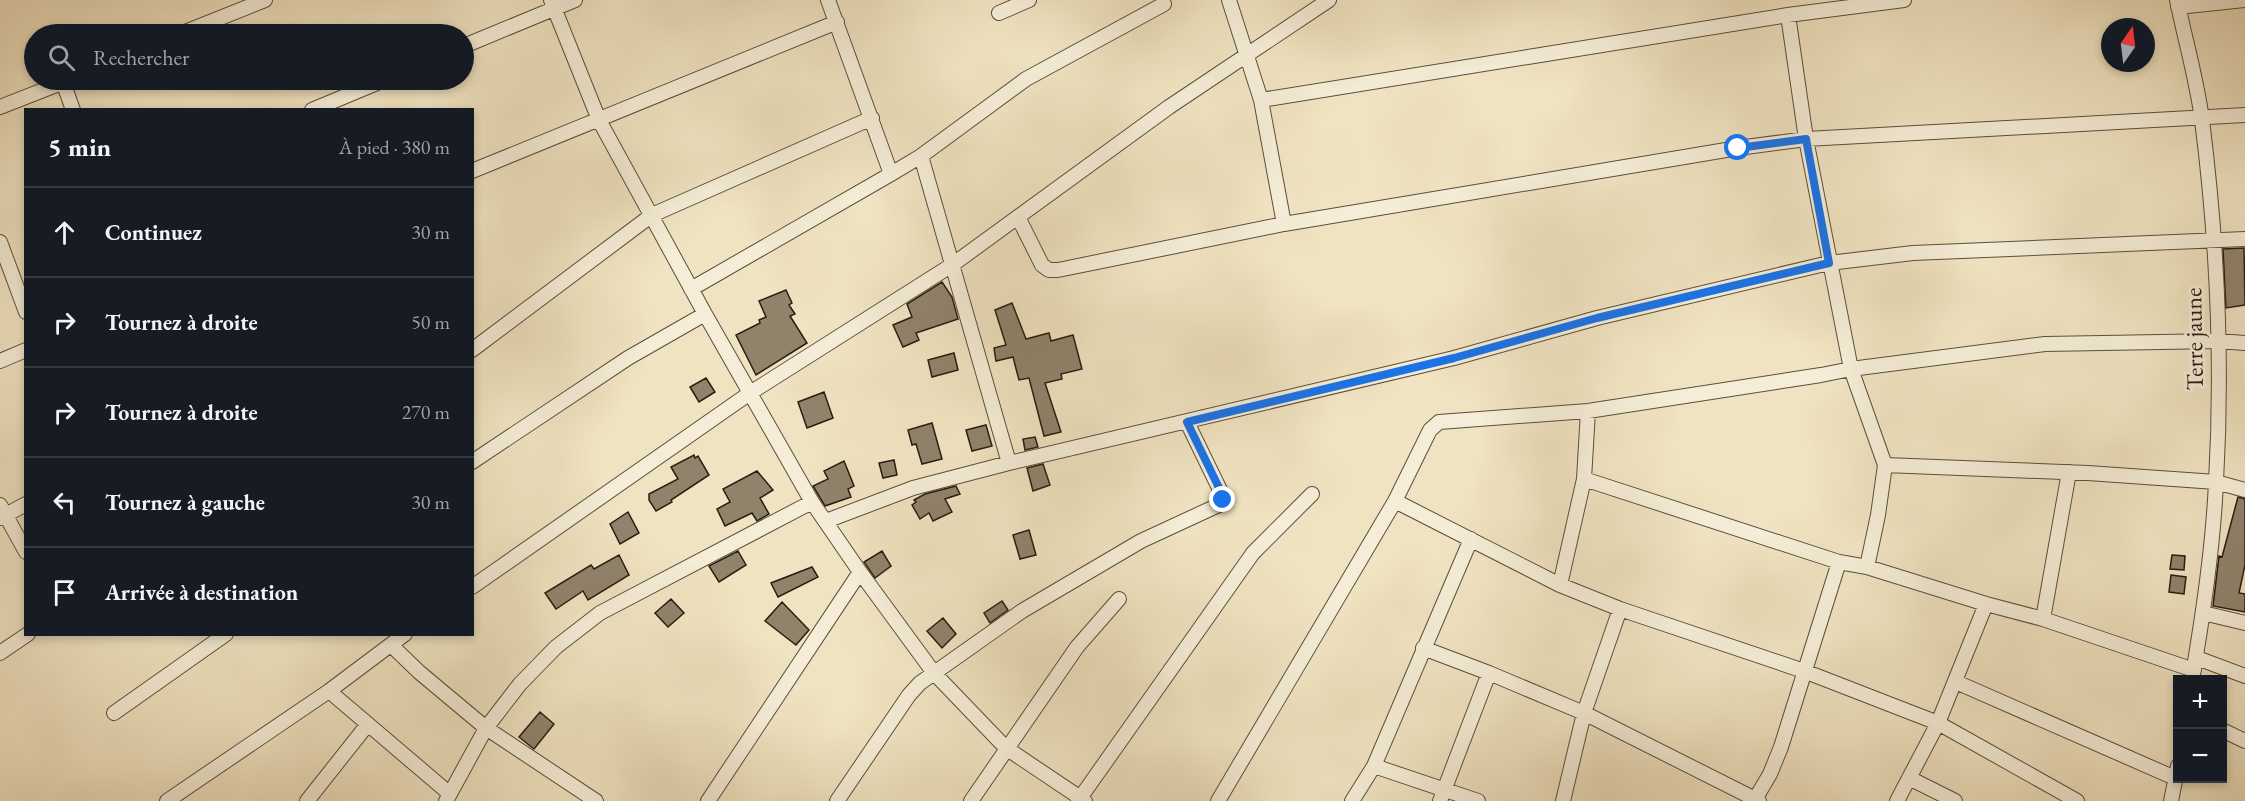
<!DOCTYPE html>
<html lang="fr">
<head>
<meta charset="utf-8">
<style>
  body { margin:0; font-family:"EB Garamond",serif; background:#20242c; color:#f1f3f6 }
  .controls { position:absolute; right:18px; bottom:18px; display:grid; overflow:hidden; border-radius:0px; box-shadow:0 3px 9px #0003 }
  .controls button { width:54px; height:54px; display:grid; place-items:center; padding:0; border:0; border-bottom:2px solid #363941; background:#171b24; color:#f1f3f6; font:30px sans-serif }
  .compass { position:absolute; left:2101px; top:18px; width:54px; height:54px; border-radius:50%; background:#171b24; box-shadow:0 3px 9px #0003; rotate:14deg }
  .stop { position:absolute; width:18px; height:18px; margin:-14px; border:4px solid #1a73e8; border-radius:50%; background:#fff }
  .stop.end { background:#1a73e8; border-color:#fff; box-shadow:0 2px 6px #0008 }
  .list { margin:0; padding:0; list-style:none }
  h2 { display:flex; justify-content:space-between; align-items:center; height:78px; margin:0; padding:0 24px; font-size:26px }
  h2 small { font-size:20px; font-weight:400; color:#9ea1a6 }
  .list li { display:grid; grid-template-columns:39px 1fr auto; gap:18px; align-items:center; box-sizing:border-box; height:90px; padding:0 24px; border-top:2px solid #363941 }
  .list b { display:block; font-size:22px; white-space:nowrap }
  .list em { font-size:20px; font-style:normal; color:#9ea1a6 }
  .icon { flex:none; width:33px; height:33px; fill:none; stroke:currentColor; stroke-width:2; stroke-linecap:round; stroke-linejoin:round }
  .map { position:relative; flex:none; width:2245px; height:801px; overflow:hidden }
  .search { position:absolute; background:#171b24; box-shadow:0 3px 9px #0003; left:24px; top:24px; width:450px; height:66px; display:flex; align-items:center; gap:15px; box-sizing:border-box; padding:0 21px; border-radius:33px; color:#9ea1a6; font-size:22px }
  .panel { position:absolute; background:#171b24; box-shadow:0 3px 9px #0003; left:24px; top:108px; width:450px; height:528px; border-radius:0px }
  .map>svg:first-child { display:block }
  .building { fill:#90836c; stroke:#291c10; stroke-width:1.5 }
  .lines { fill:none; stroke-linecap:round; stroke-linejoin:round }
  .street-casing { stroke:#5b4e3c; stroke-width:16 }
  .street { stroke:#f5edd7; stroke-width:14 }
  .route { stroke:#1a73e8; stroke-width:8 }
  .labels { text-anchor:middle; stroke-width:6; stroke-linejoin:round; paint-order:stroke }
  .street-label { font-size:24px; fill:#291c10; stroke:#f5edd7 }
</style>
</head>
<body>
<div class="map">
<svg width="2245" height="801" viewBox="0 0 2245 801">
  <rect width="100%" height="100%" fill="#f0e3c1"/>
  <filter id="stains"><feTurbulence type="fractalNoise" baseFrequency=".00333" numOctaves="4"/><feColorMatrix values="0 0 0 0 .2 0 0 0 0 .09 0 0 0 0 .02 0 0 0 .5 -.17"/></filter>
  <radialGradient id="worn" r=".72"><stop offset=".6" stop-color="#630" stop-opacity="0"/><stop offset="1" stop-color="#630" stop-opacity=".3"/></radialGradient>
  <!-- building -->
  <path class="building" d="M2244 248 2245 305 2226 308 2223 249Z
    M942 282 952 297 958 319 916 333 919 340 903 347 893 325 912 317 907 304Z
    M786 290 792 303 789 305 795 314 790 316 807 343 756 375 736 335 760 323 759 320 766 317 759 301Z
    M1012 303 1026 339 1049 333 1051 341 1073 335 1082 369 1061 374 1062 379 1045 383 1061 432 1044 436 1029 378 1019 380 1013 357 996 361 994 348 1006 345 995 310Z
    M954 353 958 370 932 377 928 360Z
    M706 378 715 392 699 402 690 387Z
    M824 392 833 418 807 428 798 402Z
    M932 423 942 459 922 464 916 444 912 445 908 430Z
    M986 425 992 446 972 451 966 430Z
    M1035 437 1038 447 1025 450 1023 439Z
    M694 455 695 458 698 456 709 475 671 500 672 502 656 511 649 500V494L678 479 671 467Z
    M894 460 897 475 883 478 879 463Z
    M844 461 854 486 848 489 851 497 825 506 813 486 828 479 824 471Z
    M1043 464 1050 485 1033 491 1027 468Z
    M757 471 773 490 760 498 769 514 757 521 752 513 725 526 717 509 730 502 723 489Z
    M956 486 960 494 945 499 952 512 933 521 929 513 920 519 912 505 916 502 914 500 925 494Z
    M2238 497 2245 499V565L2239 593 2245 594V612L2213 606 2219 556 2222 557Z
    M628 512 639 533 620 544 610 524Z
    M1029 530 1036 555 1020 559 1013 535Z
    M738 551 746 565 719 582 709 566Z
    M882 551 891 566 875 578 864 562Z
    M619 555 629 575 588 600 583 591 556 609 545 593 591 565 594 569Z
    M2172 555 2185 556 2184 570 2170 569Z
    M812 567 818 577 778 597 771 583Z
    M2171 575 2186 577 2184 594 2169 592Z
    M671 599 684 613 668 627 655 613Z
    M1002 601 1008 610 990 623 984 613Z
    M782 602 809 630 796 645 765 621Z
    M943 618 956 634 942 648 927 631Z
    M540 712 554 724 534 749 519 737Z"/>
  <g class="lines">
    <!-- street casing -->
    <g class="street-casing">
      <path id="street" d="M551 0 599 120 705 314 812 502 860 572 934 673 1006 748 1085 801
        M828 0 891 174
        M1229 0 1261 100 1284 224
        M2177 0C2185 40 2197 80 2202 120 2217 239 2223 361 2216 482 2213 548 2203 614 2192 680
        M2178 7 2245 0
        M999 13 1029 0
        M1788 15 1806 139 1851 369 1885 465 1878 515 1867 567
        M180 34 265 0
        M464 46 575 0
        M63 82 73 110
        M1261 100 1788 15 1904 0
        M0 107 69 80
        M312 110 384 80
        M921 156 1009 463
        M472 171 837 22
        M1018 217 1042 265 1049 270H1058L1284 224 1738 148 1806 139 2245 115
        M0 242 26 312
        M691 289 891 174 921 156 1026 79 1164 4
        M472 350 652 215 872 118
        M0 361 26 350
        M1588 411 1584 479 1839 562 1867 567 1986 604 2043 619 2194 670
        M472 462 628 358 705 314
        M1885 465 2088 473 2216 482 2245 490
        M1395 501 1560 585 1620 609 1804 671 1938 723 2077 801
        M0 505 26 552
        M0 518 26 504
        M826 521 913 488 1009 463 1454 358 1597 318 1829 263 1913 253 2245 239
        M1560 585 1584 479
        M472 587 750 393 952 265 1169 107 1329 0
        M2203 613 2245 623
        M2043 619 2069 472
        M391 645 419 672 486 728 596 801
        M1423 648 1489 673 1584 713 1759 801
        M0 653 28 634
        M2197 658 2245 676
        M1956 682 2175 778
        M329 691 450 794
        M114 713 226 634
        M2222 730 2245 741
        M1374 766 1478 801
        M1909 778 1955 801
        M167 801 329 691 405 634
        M307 801 368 724
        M446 801 486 728 520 684 556 647 600 613 812 502
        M708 801 860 572
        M837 801 909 695 920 683 1022 611 1141 541 1221 504 1222 494 1187 422
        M971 801 1077 647 1119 599
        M1078 801 1253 553 1312 494
        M1218 801 1395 501 1430 430 1439 422 1588 411 1821 375 1851 369 2045 344 2218 341 2245 343
        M1352 801 1374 766 1471 539
        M1440 801 1489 673
        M1563 801 1584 713 1620 609
        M1754 801 1770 774 1781 747 1839 562
        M1897 801 1938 723 1986 604
        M2171 801 2178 766"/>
    </g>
    <!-- street -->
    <use href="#street" class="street"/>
  </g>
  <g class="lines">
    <!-- route -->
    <path class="route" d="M1223 500 1222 494 1187 422 1454 358 1597 318 1829 263 1806 139 1738 148"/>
  </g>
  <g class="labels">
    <!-- street labels -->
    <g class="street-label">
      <text transform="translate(2194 339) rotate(-91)" y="8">Terre jaune</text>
    </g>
  </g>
  <rect width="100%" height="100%" filter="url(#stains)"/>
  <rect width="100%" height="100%" fill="url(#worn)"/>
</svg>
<div class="controls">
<button>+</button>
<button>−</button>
</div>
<svg class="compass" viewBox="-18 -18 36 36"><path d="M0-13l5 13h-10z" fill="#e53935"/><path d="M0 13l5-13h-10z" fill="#9ea1a6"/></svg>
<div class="stop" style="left:1738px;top:148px"></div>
<div class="stop end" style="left:1223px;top:500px"></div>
<div class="search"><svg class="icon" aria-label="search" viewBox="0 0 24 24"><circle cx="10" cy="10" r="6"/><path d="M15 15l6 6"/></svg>Rechercher</div>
<section class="panel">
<h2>5 min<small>À pied · 380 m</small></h2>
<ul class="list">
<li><svg class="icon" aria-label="ahead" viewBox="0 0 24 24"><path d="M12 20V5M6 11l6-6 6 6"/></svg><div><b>Continuez</b></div><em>30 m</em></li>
<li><svg class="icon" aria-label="right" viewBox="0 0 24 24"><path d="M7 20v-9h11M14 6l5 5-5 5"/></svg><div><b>Tournez à droite</b></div><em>50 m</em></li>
<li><svg class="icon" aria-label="right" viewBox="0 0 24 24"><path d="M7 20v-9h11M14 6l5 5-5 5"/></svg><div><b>Tournez à droite</b></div><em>270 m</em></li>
<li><svg class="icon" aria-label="left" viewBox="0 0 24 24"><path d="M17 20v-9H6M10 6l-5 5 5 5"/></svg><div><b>Tournez à gauche</b></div><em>30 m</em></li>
<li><svg class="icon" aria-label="arrive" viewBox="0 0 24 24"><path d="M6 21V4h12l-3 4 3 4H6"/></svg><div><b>Arrivée à destination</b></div></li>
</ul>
</section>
</div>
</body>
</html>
